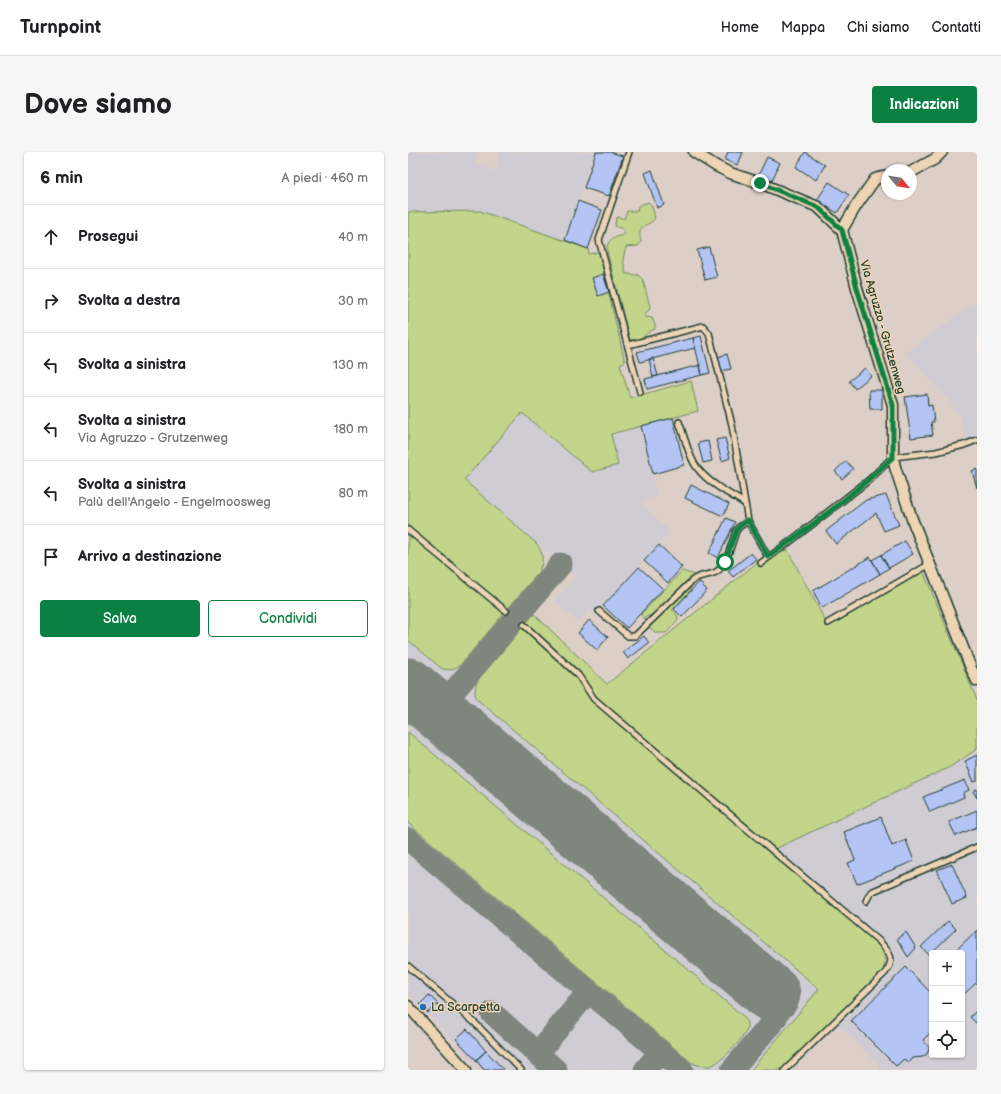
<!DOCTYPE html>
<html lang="it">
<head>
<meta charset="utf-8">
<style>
  body { margin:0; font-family:"Balsamiq Sans",sans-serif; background:#f6f6f6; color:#202124 }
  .controls { position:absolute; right:12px; bottom:12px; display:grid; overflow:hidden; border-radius:4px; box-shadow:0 1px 3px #0004 }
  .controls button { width:36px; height:36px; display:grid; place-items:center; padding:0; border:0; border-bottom:1px solid #e0e0e0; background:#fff; color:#202124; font:20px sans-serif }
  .compass { position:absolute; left:473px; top:12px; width:36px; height:36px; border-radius:50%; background:#fff; box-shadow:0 1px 3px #0004; rotate:120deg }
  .stop { position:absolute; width:12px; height:12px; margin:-9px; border:3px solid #0b8043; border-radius:50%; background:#fff }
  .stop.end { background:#0b8043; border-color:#fff; box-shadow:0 1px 4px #0008 }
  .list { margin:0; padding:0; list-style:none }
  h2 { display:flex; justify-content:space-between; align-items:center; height:52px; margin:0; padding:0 16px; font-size:17px }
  h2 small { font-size:13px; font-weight:400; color:#757577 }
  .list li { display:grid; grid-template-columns:26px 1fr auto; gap:12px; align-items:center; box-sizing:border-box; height:64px; padding:0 16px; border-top:1px solid #e0e0e0 }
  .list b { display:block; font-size:15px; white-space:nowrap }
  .list p { margin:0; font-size:13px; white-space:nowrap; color:#757577 }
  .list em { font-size:13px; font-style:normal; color:#757577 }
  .actions { display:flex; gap:8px; padding:12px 16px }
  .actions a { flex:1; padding:9px 0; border:1px solid #0b8043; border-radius:4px; text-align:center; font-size:14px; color:#0b8043 }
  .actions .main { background:#0b8043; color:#fff }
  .icon { flex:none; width:22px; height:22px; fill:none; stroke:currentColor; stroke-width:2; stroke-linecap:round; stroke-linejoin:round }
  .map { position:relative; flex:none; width:569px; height:918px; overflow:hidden; border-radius:4px }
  header { display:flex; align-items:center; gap:24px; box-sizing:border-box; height:56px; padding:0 20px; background:#fff; border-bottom:1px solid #e0e0e0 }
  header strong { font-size:19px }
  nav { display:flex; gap:22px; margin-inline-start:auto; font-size:14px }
  .intro { display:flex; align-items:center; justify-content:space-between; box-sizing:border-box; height:96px; padding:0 24px }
  h1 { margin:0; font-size:28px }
  .button { padding:10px 18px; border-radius:4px; background:#0b8043; color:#fff; font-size:14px; font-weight:700 }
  main { display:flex; gap:24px; padding:0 24px }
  aside { flex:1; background:#fff; border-radius:4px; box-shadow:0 1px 3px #0004 }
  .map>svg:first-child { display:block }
  .built { fill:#d0ccd4; fill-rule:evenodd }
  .green { fill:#c3d58a; stroke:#71895f }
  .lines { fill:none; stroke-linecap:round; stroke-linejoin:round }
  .taxiway { stroke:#7e867e; stroke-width:23 }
  .runway { stroke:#7e867e; stroke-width:57 }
  .building { fill:#b4c4f4; stroke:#1f3d34 }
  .service-casing { stroke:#1f3d34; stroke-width:8 }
  .minor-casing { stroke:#1f3d34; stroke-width:13 }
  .service { stroke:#edd4b4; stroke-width:5 }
  .minor { stroke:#edd4b4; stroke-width:10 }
  .route { stroke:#0b8043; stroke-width:5 }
  .poi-dot { fill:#1f6fb2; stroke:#edd4b4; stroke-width:1.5 }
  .labels { text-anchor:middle; stroke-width:3; stroke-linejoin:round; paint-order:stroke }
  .street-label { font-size:12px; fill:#1f3d34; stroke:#edd4b4 }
  .poi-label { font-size:12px; fill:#1f3d34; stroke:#edd4b4; text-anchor:start }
</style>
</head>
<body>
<header>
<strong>Turnpoint</strong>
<nav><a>Home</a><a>Mappa</a><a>Chi siamo</a><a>Contatti</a></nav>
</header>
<div class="intro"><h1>Dove siamo</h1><a class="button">Indicazioni</a></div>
<main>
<aside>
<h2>6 min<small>A piedi · 460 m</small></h2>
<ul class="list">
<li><svg class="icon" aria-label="ahead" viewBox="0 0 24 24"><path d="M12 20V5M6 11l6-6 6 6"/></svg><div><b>Prosegui</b></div><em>40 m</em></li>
<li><svg class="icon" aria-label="right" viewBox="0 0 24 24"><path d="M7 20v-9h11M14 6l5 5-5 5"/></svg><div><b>Svolta a destra</b></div><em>30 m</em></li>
<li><svg class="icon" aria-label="left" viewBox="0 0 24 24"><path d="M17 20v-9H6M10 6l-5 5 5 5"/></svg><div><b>Svolta a sinistra</b></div><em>130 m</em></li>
<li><svg class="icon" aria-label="left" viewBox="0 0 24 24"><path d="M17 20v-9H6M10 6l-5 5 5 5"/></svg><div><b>Svolta a sinistra</b><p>Via Agruzzo - Grutzenweg</p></div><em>180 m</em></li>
<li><svg class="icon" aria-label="left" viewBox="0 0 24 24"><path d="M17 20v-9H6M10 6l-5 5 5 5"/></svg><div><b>Svolta a sinistra</b><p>Palù dell'Angelo - Engelmoosweg</p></div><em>80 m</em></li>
<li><svg class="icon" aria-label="arrive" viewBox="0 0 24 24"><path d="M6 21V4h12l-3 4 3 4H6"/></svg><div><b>Arrivo a destinazione</b></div></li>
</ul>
<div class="actions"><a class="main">Salva</a><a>Condividi</a></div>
</aside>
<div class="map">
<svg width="569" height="918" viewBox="0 0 569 918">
  <rect width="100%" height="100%" fill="#dccfc7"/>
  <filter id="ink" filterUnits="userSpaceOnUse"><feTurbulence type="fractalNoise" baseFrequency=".025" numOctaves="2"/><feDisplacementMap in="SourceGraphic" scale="8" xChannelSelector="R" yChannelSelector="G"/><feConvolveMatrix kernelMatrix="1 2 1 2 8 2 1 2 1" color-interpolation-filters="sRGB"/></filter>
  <g filter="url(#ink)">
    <!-- built -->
    <path class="built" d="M0 0H70L67 12 87 19 93 0H187L157 88 72 59 0 60Z
      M569 150V284L558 289 553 264 498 200Z
      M115 261 184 320 203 282 232 274 249 344 231 349 262 380 187 462 182 457 170 470 147 449 168 425 56 328Z
      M0 359 126 462 199 532 542 615 569 597V918H470L472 914 430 873 383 918H73L43 885 0 842ZM524 801H554V903H524Z"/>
    <!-- green -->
    <path class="green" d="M240 50 244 54 247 66C240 76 228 70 233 90L230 94 218 95 215 107 218 122 230 123 235 128 242 155 241 158 236 162 238 165 244 166 247 173V177C237 180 235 190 223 188L221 185 199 99C198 86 207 86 217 82L214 76H211L207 74 208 66 211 65 216 67 219 59H229L230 54Z
      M72 59 180 97 181 102 191 100 217 210 212 212 222 246 283 229 290 259 203 282 210 313 184 320 114 261 56 328 128 391C136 401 136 410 130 421L54 511C47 517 41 520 33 516L0 488V60Z
      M379 397 420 474 515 419 569 548V597L542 615 367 697 188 544 183 548 470 792C477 803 480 811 472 823L373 918H343L411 837 70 548C65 542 67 535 70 528L126 462 199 532 351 409Z
      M274 419 287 423 289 428 287 432 283 434 282 439 264 458C266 459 270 463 270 466 270 469 261 478 258 481H248L241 475V468L245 464 244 463 235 466 233 462Z
      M0 580 336 865C338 869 340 872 339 877 336 887 312 911 302 914 296 915 289 913 284 911L0 671Z"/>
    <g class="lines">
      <!-- taxiway -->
      <path class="taxiway" d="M29 559 153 412
        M0 687 274 918
        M84 861 148 918
        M129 902 180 840
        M237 918 252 900
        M324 918 368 866C372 856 371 850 364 842"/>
      <!-- runway -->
      <path class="runway" d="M0 534 364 842"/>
    </g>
    <!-- building -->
    <path class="building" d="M188 0H202L215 4 201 44 176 36Z
      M320 0H335L330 13 317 8Z
      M397 0 417 13 408 28 388 15Z
      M359 5 372 11 364 28 351 22Z
      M244 18 256 53 249 56 237 21Z
      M421 30 441 43 429 61 409 48Z
      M170 49 194 58 180 97 157 88Z
      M301 95 309 125 297 128 289 98Z
      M195 122 201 140 190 144 184 126Z
      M293 184 302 221 294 223 285 186Z
      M285 186 287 196 232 210 229 200Z
      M319 202 323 217 313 219 310 205Z
      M245 206 250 224 245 225 241 207Z
      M292 213 294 223 239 237 237 227Z
      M457 216 463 224 447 237 441 229Z
      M461 238H474V257H462Z
      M519 242 520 254 524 253 526 270H523L525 283 503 286 497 245Z
      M265 266 276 313 245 322 233 274Z
      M317 286 322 306 314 309 308 288Z
      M300 289 304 309 295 311 290 291Z
      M438 309 445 317 434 327 427 319Z
      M569 317V336L564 319Z
      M283 333 321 352 315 364 277 346Z
      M478 343 491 373 476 379 468 361 428 392 418 379 458 348Z
      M318 366 327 370 310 406 301 401Z
      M497 389 505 402 481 416 473 403Z
      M251 393 274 415 260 431 236 409Z
      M343 401 348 407 325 425 320 419Z
      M473 403 481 416 472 422 464 408Z
      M462 405 472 422 414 456 405 439Z
      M231 415 255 437 219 476 195 454Z
      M291 430 299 438 274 465 266 457Z
      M181 468 200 485 189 498 170 481Z
      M236 484 241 491 220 507 215 500Z
      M569 603V629L566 630 557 609Z
      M557 628 561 638 555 641 556 645 522 660 515 645Z
      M569 637V646L565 639Z
      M569 658V675L548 684 541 670Z
      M473 665 484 694 498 688 506 709 449 732 440 711 447 708 436 680Z
      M544 712 559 746 544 752 529 718Z
      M540 769 548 777 521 803 513 795Z
      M569 778V830L554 844V801H545Z
      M498 780 508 796 500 805 489 787Z
      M498 815 524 842V879L515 888 521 895V898L518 903 515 905 505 906 501 911 496 907 488 914 443 869Z
      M21 843 30 852 20 861 12 852Z
      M569 858V872L562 865Z
      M59 877 78 899 68 908 48 887Z
      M78 899 96 918H76L68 908Z"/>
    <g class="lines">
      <!-- service casing -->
      <g class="service-casing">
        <path id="service" d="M221 0 191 88 232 240
          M220 193 295 174 301 181 324 273 340 369 360 405
          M271 270C276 283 279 298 286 311 296 329 319 340 336 351
          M0 378 98 459
          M353 411 384 388 461 328 485 305 528 300 556 293 569 288
          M191 459 220 484H227L285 428C292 423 298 424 306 421 318 417 324 390 328 379L331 375 340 369
          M420 471 522 412
          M116 473 170 523 186 547 471 789C482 801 488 807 477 821L377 918
          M458 749 463 740 569 695
          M0 814 67 871 113 918"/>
      </g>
      <!-- minor casing -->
      <g class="minor-casing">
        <path id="minor" d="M286 0 308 14 322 21 352 31 410 55 434 78
          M503 20 527 7 534 0
          M479 24 467 27 448 54 434 78 449 136 485 253V305L487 315 504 367 563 516 569 529
          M0 854 58 918"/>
      </g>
      <!-- service -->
      <use href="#service" class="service"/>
      <!-- minor -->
      <use href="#minor" class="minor"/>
    </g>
  </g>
  <g class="lines" filter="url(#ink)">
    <!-- route -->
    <path class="route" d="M317 410 328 379 331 375 340 368 360 405C404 374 447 342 485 305V253L449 136 434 78 410 55 352 31"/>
  </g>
  <!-- markers -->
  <circle class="poi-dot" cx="15" cy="855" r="4"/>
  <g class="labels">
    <!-- street labels -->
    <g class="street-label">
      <text transform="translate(475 175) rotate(74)" y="4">Via Agruzzo - Grutzenweg</text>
    </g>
    <!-- poi labels -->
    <g class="poi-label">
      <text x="23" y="859">La Scarpetta</text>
    </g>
  </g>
</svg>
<div class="controls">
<button>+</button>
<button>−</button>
<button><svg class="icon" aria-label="locate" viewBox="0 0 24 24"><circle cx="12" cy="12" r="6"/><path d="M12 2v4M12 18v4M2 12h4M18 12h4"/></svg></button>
</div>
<svg class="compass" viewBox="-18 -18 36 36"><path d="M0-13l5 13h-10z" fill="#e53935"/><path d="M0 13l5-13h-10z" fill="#757577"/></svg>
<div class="stop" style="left:317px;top:410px"></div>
<div class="stop end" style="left:352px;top:31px"></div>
</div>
</main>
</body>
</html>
